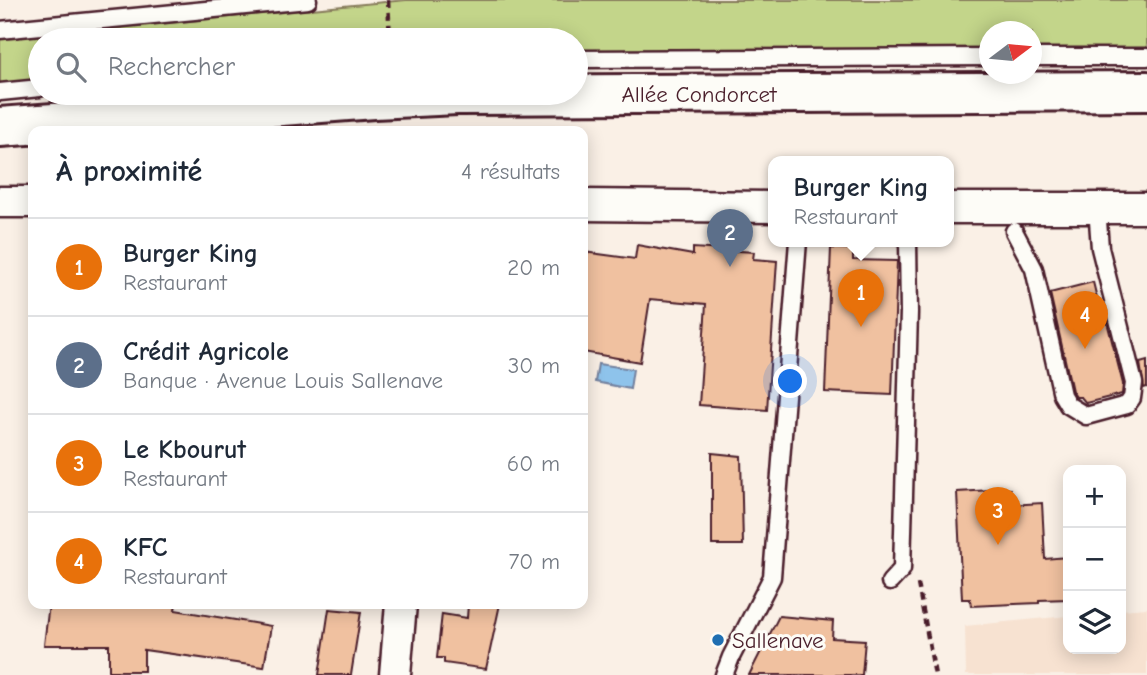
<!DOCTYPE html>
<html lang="fr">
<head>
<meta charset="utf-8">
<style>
  body { margin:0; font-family:"Comic Neue",sans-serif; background:#f6f6f7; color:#1f2937 }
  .controls { position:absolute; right:21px; bottom:21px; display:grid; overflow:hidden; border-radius:14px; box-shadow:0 4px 18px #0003 }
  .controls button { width:63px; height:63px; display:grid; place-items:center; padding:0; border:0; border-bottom:2px solid #e0e1e3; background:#fff; color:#1f2937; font:35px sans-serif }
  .compass { position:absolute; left:979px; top:21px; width:63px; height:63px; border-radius:50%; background:#fff; box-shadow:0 4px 18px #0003; rotate:74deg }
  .you { position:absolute; left:791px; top:382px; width:24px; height:24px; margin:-18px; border:5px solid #fff; border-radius:50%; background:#1a73e8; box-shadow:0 0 0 10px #1a73e833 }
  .badge { display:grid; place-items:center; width:46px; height:46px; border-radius:50%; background:#1a73e8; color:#fff; font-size:23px; font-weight:700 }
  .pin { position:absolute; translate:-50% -58px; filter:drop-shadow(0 2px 4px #0008) }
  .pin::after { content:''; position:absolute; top:37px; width:24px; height:21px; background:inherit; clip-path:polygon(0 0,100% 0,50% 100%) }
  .popup { position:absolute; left:768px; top:156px; width:186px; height:91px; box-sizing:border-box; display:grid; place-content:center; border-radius:14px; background:#fff; filter:drop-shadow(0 2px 5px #0005); font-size:23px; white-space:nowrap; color:#747a83 }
  .popup b { font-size:26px; color:#1f2937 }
  .popup::after { content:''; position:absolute; left:50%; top:100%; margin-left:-14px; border:14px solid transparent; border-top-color:#fff }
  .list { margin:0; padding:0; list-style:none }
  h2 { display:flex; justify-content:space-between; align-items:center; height:91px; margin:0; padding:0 28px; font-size:30px }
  h2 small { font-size:23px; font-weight:400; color:#747a83 }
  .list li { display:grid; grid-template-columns:46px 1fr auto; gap:21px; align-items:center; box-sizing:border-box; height:98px; padding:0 28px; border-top:2px solid #e0e1e3 }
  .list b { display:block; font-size:26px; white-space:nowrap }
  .list p { margin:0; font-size:23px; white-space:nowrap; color:#747a83 }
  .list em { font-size:23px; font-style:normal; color:#747a83 }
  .icon { flex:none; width:38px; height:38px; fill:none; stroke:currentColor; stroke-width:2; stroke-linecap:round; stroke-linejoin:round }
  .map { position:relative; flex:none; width:1147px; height:675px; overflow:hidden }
  .search { position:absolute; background:#fff; box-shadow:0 4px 18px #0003; left:28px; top:28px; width:560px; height:77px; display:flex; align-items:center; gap:18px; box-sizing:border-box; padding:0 24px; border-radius:38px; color:#747a83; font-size:26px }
  .panel { position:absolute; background:#fff; box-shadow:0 4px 18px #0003; left:28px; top:126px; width:560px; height:483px; border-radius:14px }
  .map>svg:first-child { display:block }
  .built { fill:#f7e2d1 }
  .green { fill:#c3d58a; stroke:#867a5a; stroke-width:2 }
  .water { fill:#8ec3eb; stroke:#73819e; stroke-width:2 }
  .building { fill:#f0c1a0; stroke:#4a1f2b; stroke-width:2 }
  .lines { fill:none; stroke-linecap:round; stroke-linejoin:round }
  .service-casing { stroke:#4a1f2b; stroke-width:21 }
  .minor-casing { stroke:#4a1f2b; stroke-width:35 }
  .secondary-casing { stroke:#4a1f2b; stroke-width:44 }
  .path { stroke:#4a1f2b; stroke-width:4.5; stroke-dasharray:7 5; stroke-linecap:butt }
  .service { stroke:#fdfcf7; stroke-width:16 }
  .minor { stroke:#fdfcf7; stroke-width:30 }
  .secondary { stroke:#fdfcf7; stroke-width:38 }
  .poi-dot { fill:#1f6fb2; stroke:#fdfcf7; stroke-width:2.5 }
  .labels { text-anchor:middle; stroke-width:6; stroke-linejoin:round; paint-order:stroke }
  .street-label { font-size:23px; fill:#4a1f2b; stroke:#fdfcf7 }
  .poi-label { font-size:23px; fill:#4a1f2b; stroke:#fdfcf7; text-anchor:start }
</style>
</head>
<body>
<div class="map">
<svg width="1147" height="675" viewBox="0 0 1147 675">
  <rect width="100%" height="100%" fill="#faf0e6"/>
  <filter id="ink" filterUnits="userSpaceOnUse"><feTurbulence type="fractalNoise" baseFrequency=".0143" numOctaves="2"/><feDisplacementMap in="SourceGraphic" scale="14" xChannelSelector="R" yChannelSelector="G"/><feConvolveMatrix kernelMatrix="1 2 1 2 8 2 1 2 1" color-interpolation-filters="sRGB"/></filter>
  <g filter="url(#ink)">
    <!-- built -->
    <path class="built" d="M1147 608V675H966L965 626 1068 616V649H1121V610Z"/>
    <!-- green -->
    <path class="green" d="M406 0H1147V48L1032 49V32H990L989 49 576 51V40H40V81L0 85V39Z"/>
    <!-- water -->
    <path class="water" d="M598 364 633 369 630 389 595 382Z"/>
    <!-- building -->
    <path class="building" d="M637 245 693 255V248L754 252 753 259 777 261 767 410 699 405 706 304 650 299 640 362 583 352V252L635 259Z
      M831 248 853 249V260L897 261 892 395 825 392Z
      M1093 282 1102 319 1106 318 1123 384 1122 394 1086 403 1081 397H1076L1072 391 1050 293Z
      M1147 361V387L1144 388 1140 363Z
      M712 453 741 456 743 545H712Z
      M1010 489V505L1042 503 1045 559 1067 557 1068 599 1039 600V603L971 606 970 599H962L957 492Z
      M49 604H176L175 610 271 626 264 667 144 650V671H109V645H44Z
      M468 604H500L486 669 444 663V658H437L442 614 467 618Z
      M329 609 361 612 351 675H319Z
      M779 616 833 621 832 638 865 640 862 675H749Z"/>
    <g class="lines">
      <!-- service casing -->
      <g class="service-casing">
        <path id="service" d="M0 30 308 0
          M1032 57H1147
          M576 59 990 57
          M0 92 40 88
          M1014 231 1034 269 1062 395 1068 405 1086 416 1127 405 1132 398 1134 383 1100 248 1097 207
          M890 582 902 569 909 312 908 241
          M724 675 731 657 772 577 798 241"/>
      </g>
      <!-- minor casing -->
      <g class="minor-casing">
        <path id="minor" d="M0 202H33
          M583 205 774 207
          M948 208H1147
          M395 675 401 604"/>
      </g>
      <!-- secondary casing -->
      <g class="secondary-casing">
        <path id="secondary" d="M0 127 374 99 457 95 1147 91"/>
      </g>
      <!-- path -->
      <path class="path" d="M388 0 390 40
        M918 584 935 675"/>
      <!-- service -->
      <use href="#service" class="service"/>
      <!-- minor -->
      <use href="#minor" class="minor"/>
      <!-- secondary -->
      <use href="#secondary" class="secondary"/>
    </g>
  </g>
  <!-- markers -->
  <circle class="poi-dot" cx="718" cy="640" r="7"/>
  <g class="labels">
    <!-- street labels -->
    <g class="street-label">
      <text x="699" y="102">Allée Condorcet</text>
    </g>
    <!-- poi labels -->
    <g class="poi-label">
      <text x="732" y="648">Sallenave</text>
    </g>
  </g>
</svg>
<div class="controls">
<button>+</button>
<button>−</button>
<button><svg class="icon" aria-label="layers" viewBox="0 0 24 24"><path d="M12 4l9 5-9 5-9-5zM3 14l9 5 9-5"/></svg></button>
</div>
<svg class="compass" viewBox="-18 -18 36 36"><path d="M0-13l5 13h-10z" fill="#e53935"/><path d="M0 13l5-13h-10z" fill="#747a83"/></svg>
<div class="you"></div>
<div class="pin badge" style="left:861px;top:327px;background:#e8710a">1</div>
<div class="popup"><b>Burger King</b>Restaurant</div>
<div class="pin badge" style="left:730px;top:267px;background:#5c6f8a">2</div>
<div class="pin badge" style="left:998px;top:545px;background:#e8710a">3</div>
<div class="pin badge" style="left:1085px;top:349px;background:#e8710a">4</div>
<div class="search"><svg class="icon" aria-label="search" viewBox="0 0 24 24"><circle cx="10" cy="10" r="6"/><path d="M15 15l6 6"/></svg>Rechercher</div>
<section class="panel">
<h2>À proximité<small>4 résultats</small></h2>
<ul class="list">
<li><span class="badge" style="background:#e8710a">1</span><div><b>Burger King</b><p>Restaurant</p></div><em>20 m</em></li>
<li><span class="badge" style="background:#5c6f8a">2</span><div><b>Crédit Agricole</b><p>Banque · Avenue Louis Sallenave</p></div><em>30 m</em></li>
<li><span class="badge" style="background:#e8710a">3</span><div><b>Le Kbourut</b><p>Restaurant</p></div><em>60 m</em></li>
<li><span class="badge" style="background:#e8710a">4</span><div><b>KFC</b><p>Restaurant</p></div><em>70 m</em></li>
</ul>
</section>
</div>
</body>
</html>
